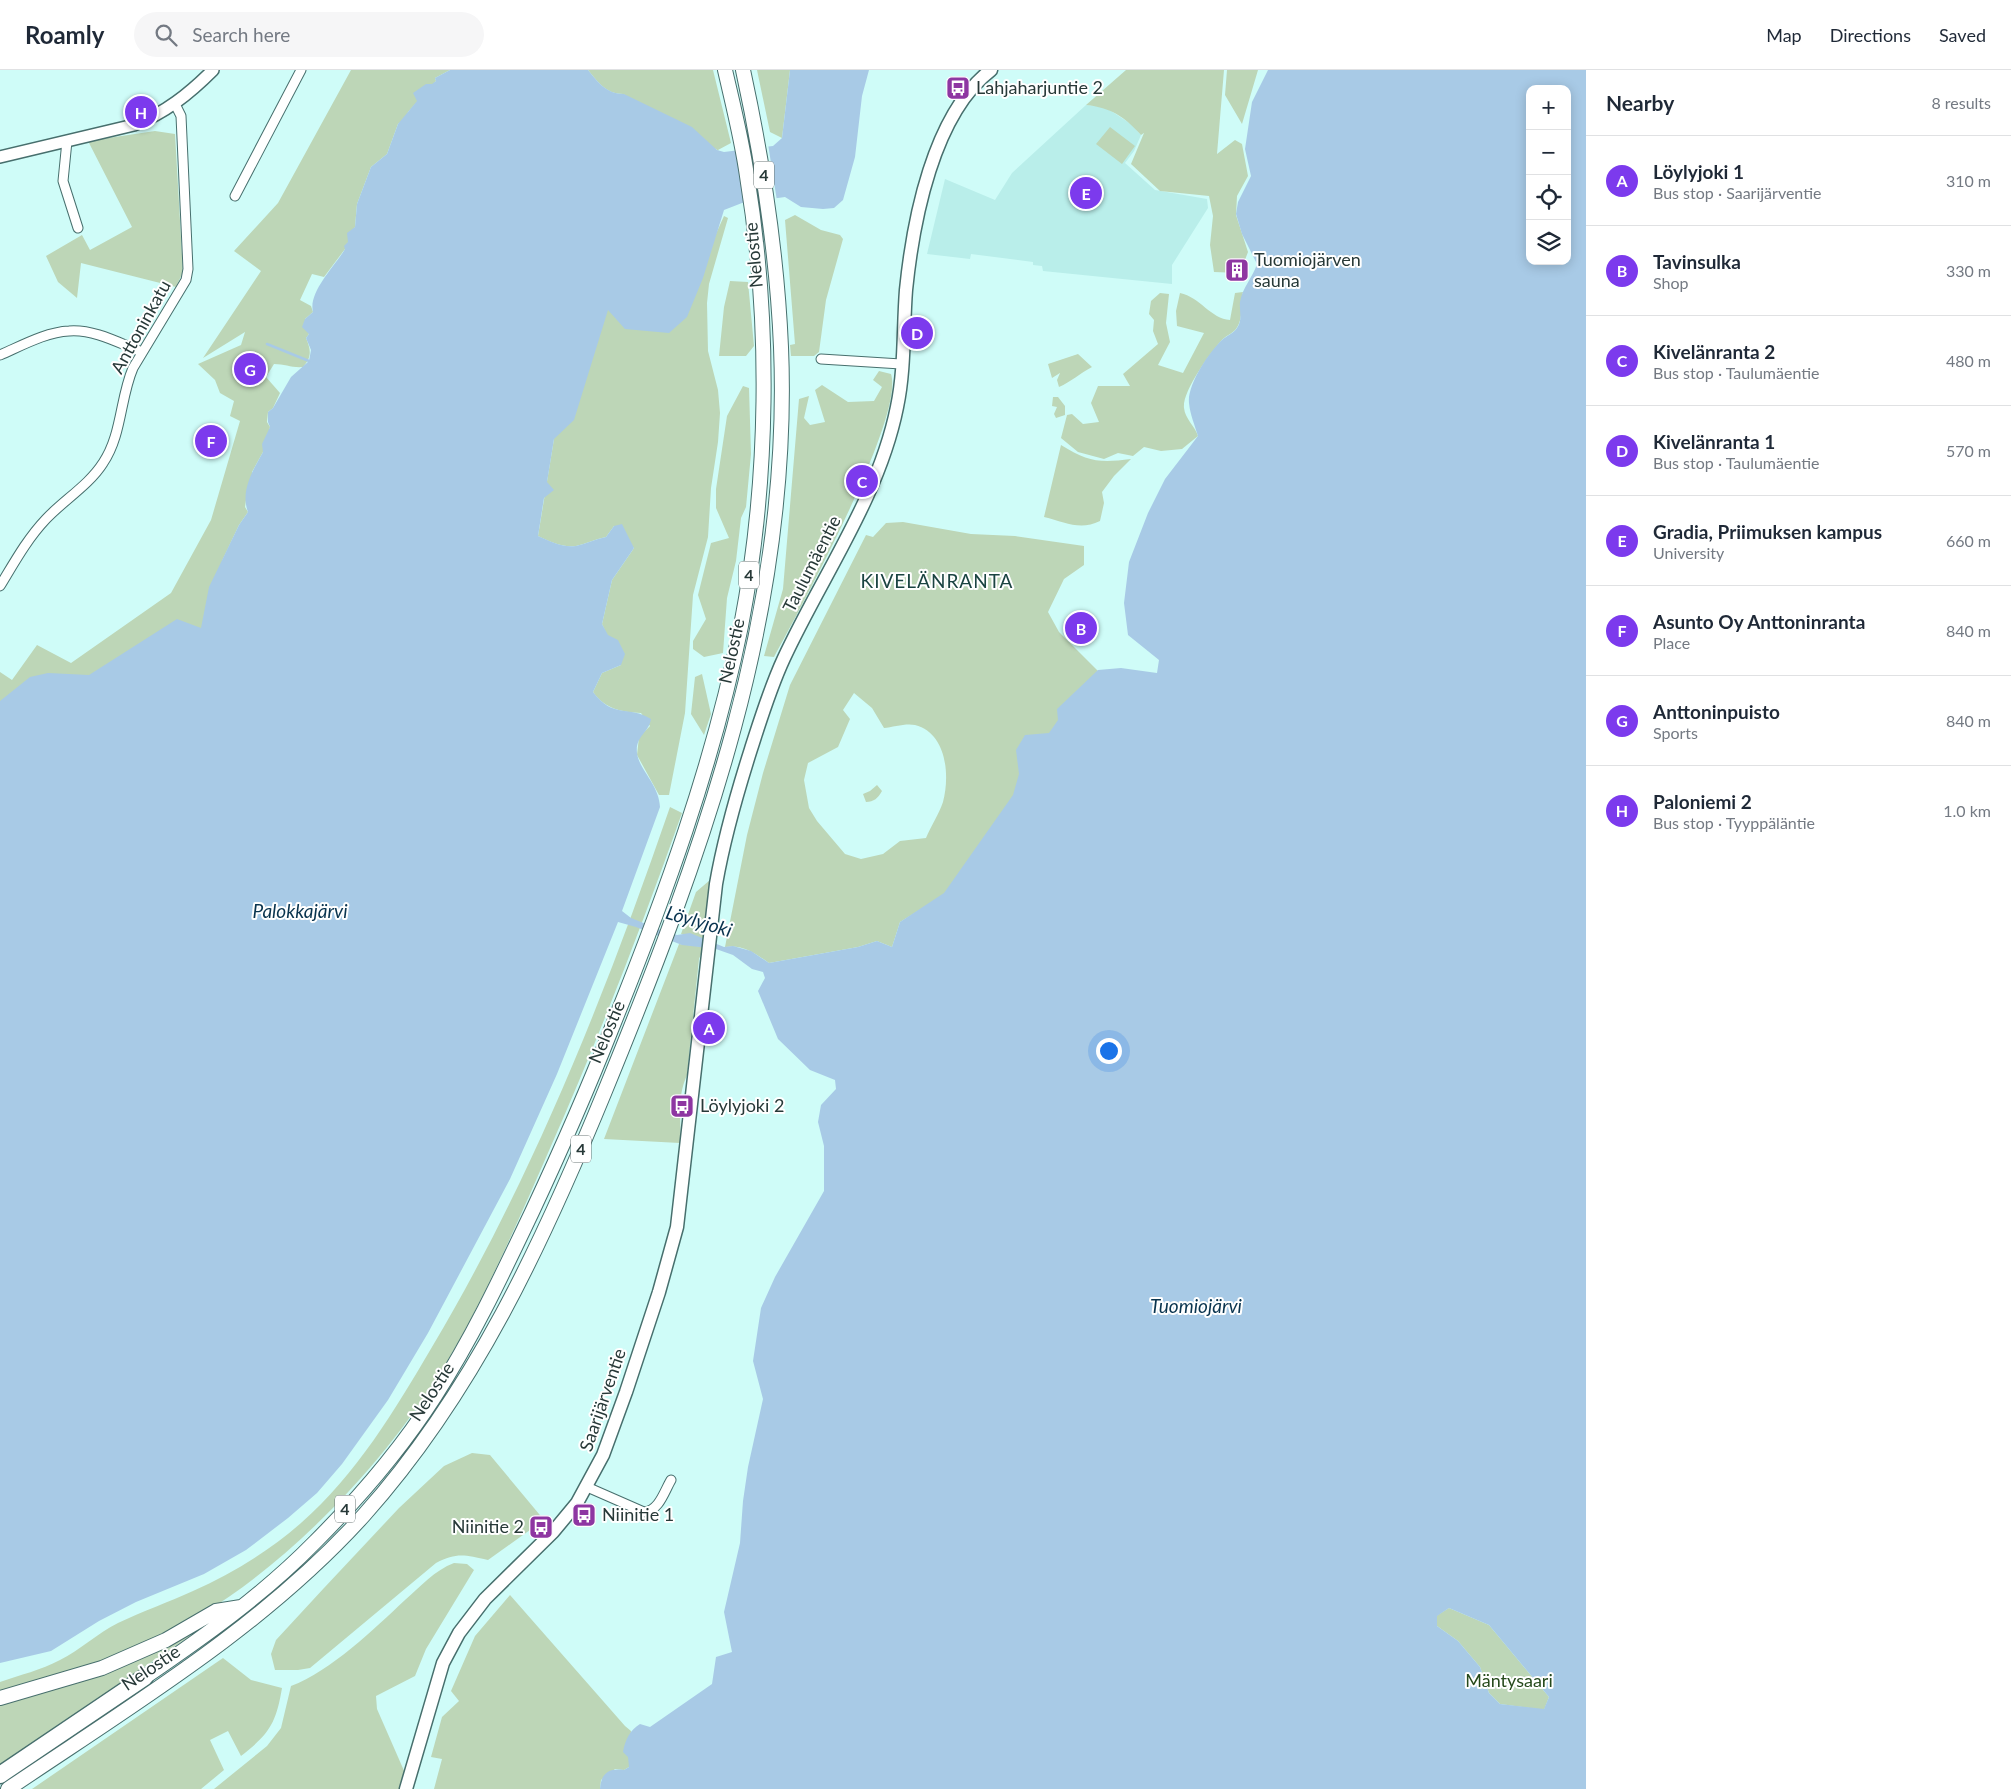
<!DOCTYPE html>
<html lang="en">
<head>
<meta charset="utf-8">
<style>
  body { margin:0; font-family:Lato,sans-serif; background:#f6f6f7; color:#1f2937 }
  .controls { position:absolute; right:15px; top:15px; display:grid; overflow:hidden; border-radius:10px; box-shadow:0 2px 12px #0003 }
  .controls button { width:45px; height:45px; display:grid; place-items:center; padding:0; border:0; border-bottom:1px solid #e0e1e3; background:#fff; color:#1f2937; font:25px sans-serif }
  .you { position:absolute; left:1108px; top:980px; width:18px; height:18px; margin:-12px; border:4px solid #fff; border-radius:50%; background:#1a73e8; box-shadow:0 0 0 8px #1a73e833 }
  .badge { display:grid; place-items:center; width:32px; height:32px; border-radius:50%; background:#7c3aed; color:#fff; font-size:16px; font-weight:700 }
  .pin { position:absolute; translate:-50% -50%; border:2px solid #fff; box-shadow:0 1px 5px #0006 }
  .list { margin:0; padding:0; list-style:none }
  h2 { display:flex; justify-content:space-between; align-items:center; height:65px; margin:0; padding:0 20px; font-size:21px }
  h2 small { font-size:16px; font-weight:400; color:#747a83 }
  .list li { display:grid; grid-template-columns:32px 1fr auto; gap:15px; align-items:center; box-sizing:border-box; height:90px; padding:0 20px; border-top:1px solid #e0e1e3 }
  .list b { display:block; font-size:19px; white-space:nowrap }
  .list p { margin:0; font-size:16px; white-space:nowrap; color:#747a83 }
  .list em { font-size:16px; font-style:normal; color:#747a83 }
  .icon { flex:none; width:28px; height:28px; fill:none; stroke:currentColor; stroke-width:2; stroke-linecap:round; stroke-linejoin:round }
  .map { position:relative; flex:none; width:1586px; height:1719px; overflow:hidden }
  header { display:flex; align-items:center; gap:30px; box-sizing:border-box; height:70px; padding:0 25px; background:#fff; border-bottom:1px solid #e0e1e3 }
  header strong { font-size:24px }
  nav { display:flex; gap:28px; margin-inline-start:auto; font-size:18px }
  .search { width:350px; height:45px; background:#f6f6f7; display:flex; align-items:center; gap:12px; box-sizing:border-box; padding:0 18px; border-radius:28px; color:#747a83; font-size:19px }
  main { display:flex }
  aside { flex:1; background:#fff }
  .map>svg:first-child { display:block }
  .built { fill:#b9eeea }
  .green { fill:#bdd6b7; fill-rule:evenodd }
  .water { fill:#a8cae6; fill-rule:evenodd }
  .pier { fill:#cffcf8 }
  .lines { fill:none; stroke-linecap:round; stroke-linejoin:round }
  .stream { stroke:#a8cae6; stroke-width:2.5 }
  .minor-casing { stroke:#476f6d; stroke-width:11 }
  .tertiary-casing { stroke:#476f6d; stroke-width:14 }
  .secondary-casing { stroke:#476f6d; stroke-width:15 }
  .trunk-casing { stroke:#476f6d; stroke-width:16 }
  .motorway-casing { stroke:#476f6d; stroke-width:19 }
  .minor { stroke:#fff; stroke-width:9 }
  .tertiary { stroke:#fff; stroke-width:11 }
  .secondary { stroke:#fff; stroke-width:12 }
  .trunk { stroke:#fff; stroke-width:14 }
  .motorway { stroke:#fff; stroke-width:16 }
  .labels { text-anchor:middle; stroke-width:4; stroke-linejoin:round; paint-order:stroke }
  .shield { fill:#fff; stroke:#687474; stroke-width:1 }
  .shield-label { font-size:16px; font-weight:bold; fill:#273938 }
  .poi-label { font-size:18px; fill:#273938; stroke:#fff; text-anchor:start }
  .street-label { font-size:18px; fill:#273938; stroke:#fff }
  .park-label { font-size:18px; fill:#264a1c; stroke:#fff }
  .neighbourhood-label { font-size:19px; letter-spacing:1px; fill:#1b4442; stroke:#fff }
  .water-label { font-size:19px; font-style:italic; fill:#09344f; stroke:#fff }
</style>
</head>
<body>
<header>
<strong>Roamly</strong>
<div class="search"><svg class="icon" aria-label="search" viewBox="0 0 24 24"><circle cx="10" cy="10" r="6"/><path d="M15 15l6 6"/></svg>Search here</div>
<nav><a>Map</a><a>Directions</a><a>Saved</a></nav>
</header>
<main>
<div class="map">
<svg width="1586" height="1719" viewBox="0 0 1586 1719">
  <rect width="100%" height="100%" fill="#cffcf8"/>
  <!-- built -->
  <path class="built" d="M1086 35 1105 37 1131 54 1141 65 1134 81 1125 93 1155 120 1207 129 1208 138 1172 195V214L1043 201 1042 196 1033 195V192L971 184 970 189 927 184 945 109 995 130 1012 103Z"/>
  <!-- green -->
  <path class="green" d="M351 0H450L435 8 436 11 408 42 407 47 398 54 387 84 371 97 357 134 355 157 345 179 324 207 312 204 300 230 311 236 313 242 305 249 309 264 306 268C311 280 312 287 303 297 292 298 285 294 274 294L266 307 280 323 273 338 268 342 267 352 270 357 263 382 252 402 261 505 0 762V602L12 610 37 575 71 593 171 523 211 450 240 351 230 346 234 331 220 323 215 310 198 294 241 275 245 262 203 288 261 201 234 181 278 133ZM247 423 254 469 227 499 222 491 239 455 248 442 245 437Z
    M588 0H713L731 73 718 80 719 81 623 24C606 24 598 12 588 0Z
    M757 0H790L782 68 770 62Z
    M1126 0H1224L1217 84 1235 70 1242 74 1248 106 1237 126 1236 145 1248 182 1240 203 1214 202 1210 175 1213 146 1209 126 1160 121 1131 94 1144 63 1141 65C1124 46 1111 38 1086 35Z
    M1227 0H1258L1242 54 1225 25Z
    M1110 57 1135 76 1122 94 1096 74Z
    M155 61 175 64 183 202 176 217 81 193 77 228 58 212 46 186 82 165 90 180 132 157 88 71Z
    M795 145 821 160 840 165 843 169 826 230 819 282 814 286H791L790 275 795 274 785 150Z
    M724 146 728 148 709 214 707 233 708 281 718 320 720 343 718 372 711 418 708 467 693 525 685 643 669 725H659L637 685 639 667 650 656 641 643C621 642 605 639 593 622L602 603 621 595 602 554 612 510 634 478 614 456 606 467C595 469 586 474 576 476 562 478 549 471 538 466L554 369 572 202 715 166Z
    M730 211 748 212 754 276 746 286H719L724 237Z
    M1243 222C1240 233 1244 249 1236 259 1232 264 1225 266 1221 271 1210 283 1182 322 1184 338 1185 349 1195 356 1198 366L1182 379 1161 381 1144 377 1133 386 1118 383 1104 389 1078 382 1061 368 1067 345 1072 344 1083 354 1099 352 1091 333 1098 316H1130L1123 304 1158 274 1153 261 1154 250 1149 244 1151 231 1160 223 1169 224 1166 253 1170 272 1158 295 1183 303 1204 263 1177 256 1176 241 1180 223C1200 227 1211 249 1230 250L1235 223Z
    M1078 284 1092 297C1080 303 1071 312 1059 317L1057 310 1060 303 1052 308 1048 294Z
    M879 301 891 304C905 347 799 541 774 587L764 586 783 519 799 329 809 326 804 348 810 355 825 352 815 320 822 315 848 332 874 331 882 317 873 310Z
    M743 316 749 318 751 384 746 437 741 448 736 491 727 528 723 583 704 587 693 579V571L706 549 698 525 711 473 729 468 716 438V419L727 346Z
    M1053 327H1058L1065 336V345L1056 348 1054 344 1057 337 1052 336Z
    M1061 375C1088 392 1100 393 1131 389L1114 406 1102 422 1104 433 1100 451C1080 461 1065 452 1044 447Z
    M903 452 971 464 1015 466 1084 476V495L1064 509 1048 542 1059 562 1106 609 1040 766 900 852 892 877 877 871 858 877 769 893C755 883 742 874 725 877L747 765 763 703 790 615 866 465 873 467 886 453ZM854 623 872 638 884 658C893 657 906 653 915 655 947 663 950 706 943 732 939 744 931 756 926 768L900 771 883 784 861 789 845 784 817 751 809 738 804 710 808 693 838 677 850 649 843 640Z
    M702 604 711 644 704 665 691 644 695 607Z
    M877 715 882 721C878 728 874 732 866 732L863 724 870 721Z
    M670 737 682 743C642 856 599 967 551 1076 519 1149 484 1231 443 1298 388 1389 293 1490 202 1544 170 1562 136 1579 101 1592 69 1605 33 1613 0 1623V1612C20 1605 41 1600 60 1590 80 1580 98 1563 118 1553 143 1541 169 1532 193 1521 232 1504 269 1481 301 1453 356 1405 395 1340 432 1277 533 1107 606 923 670 737Z
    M710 810 704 870 681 864 696 822Z
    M679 874 704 877 699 889 687 1005C676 1030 682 1048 680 1073L604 1069Z
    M472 1383 490 1385 544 1450 488 1490C465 1485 457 1482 436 1493L310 1598 298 1600H275L271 1584 276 1570 324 1518 399 1438 444 1396Z
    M454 1493 467 1494 474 1500 426 1579 415 1606 376 1626 377 1639 405 1703 399 1719H214L267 1676 281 1658 291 1616C331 1601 374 1559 405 1530 420 1517 435 1500 454 1493Z
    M510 1525 625 1656 631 1661 629 1697 624 1700 615 1699 601 1710 600 1719H434L442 1689 431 1687 442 1647 459 1631 451 1621 475 1566Z
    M1449 1538 1489 1555 1549 1627 1544 1640 1500 1634 1489 1623 1480 1597 1458 1571 1437 1556 1436 1546Z
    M210 1551 187 1568 0 1695V1632Z
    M223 1588 251 1610 282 1618C276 1654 269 1664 241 1686L228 1661 210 1670 224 1700 201 1719H32Z"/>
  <!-- water -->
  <path class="water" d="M450 0H588C598 12 606 24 624 24L692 57 717 80 724 82 773 76 782 68 790 0H869L862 26 855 87 843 130 834 138 823 139 801 137 785 127 742 133 724 140 703 208 687 247 669 263 625 259 608 240 574 350 554 369 547 412 554 420 544 428 538 466C550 471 562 478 576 476 586 474 595 469 606 467L614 456 622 454 634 478 612 510 602 554 608 565 618 570 625 584 621 595 602 603 593 622C613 649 629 635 651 649 649 663 635 666 637 683 639 700 659 714 660 737L622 841 631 848 661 860 677 865 690 863 724 877 733 876 751 881 769 893 858 877 877 871 892 877 900 852 944 823 1013 725 1019 704 1016 680 1025 665 1049 663 1058 650 1057 639 1098 600 1121 598 1157 603 1159 590 1128 565 1124 533 1129 492 1148 443 1165 409 1198 366C1195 356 1190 344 1189 333 1187 315 1209 282 1222 270 1226 266 1234 263 1237 258 1243 249 1239 241 1240 232 1242 218 1253 207 1257 194L1242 164 1236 144 1238 132 1251 106 1245 79 1252 32 1268 0H1586V1719H600C601 1703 609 1698 624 1700L629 1697 628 1687 623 1682C625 1670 630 1660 640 1654L650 1657 712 1614 716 1587 732 1582 724 1542 740 1473 743 1431 748 1397 763 1329 753 1291 761 1238 775 1207 824 1121V1076L818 1052 821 1035 836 1019 835 1010 810 1000 778 969 758 921 765 908 763 902 752 899 733 885 716 879 682 875 636 857 618 852 557 1004 510 1109 428 1263 388 1330 342 1394 317 1423 288 1448 246 1480 204 1504 136 1532 99 1551 51 1581 0 1593V631L30 607 48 603 89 605 177 549 201 558 209 517 239 455 248 442C240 421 253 400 263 382L262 374 270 357 268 352V342L273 338 291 307 309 291 311 280 306 268 309 264 302 257 305 249 313 242C308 222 335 196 345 179L344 176 348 172 347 163 355 157 357 134 371 97 387 84 398 54 417 31 413 23 426 14H432L436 11 435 8ZM1530 19H1567V191H1530ZM1449 1538 1489 1555 1549 1627 1544 1639 1500 1634 1489 1623 1480 1597 1458 1571 1437 1556V1546Z"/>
  <!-- pier -->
  <path class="pier" d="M768 74 777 131 761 133 751 76Z"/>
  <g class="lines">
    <!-- stream -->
    <path class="stream" d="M267 274 309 291"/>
    <!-- minor casing -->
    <g class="minor-casing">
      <path id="minor" d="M67 71 63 111 78 158
        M235 126 301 0
        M0 285C21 276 46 262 69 261 94 259 119 273 142 282
        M821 289 901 294
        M0 516C14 493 27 469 46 449 64 430 89 415 103 393 122 365 120 328 133 298L186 210 188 199 181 46 175 34
        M587 1417 644 1442C659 1441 664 1422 671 1410"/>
    </g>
    <!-- tertiary casing -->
    <g class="tertiary-casing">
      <path id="tertiary" d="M0 87 134 55C165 43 189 24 213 0"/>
    </g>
    <!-- secondary casing -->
    <g class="secondary-casing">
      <path id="secondary" d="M406 1719 443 1593 459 1563 485 1529 553 1462 577 1433 603 1385 626 1322 659 1222 677 1157 716 814C724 768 737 723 751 679 761 648 770 618 784 588 822 506 879 427 897 337 905 299 903 259 906 220 913 151 933 44 991 0"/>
    </g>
    <!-- trunk casing -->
    <g class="trunk-casing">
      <path id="trunk" d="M145 1607C205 1566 264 1524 315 1472 359 1428 401 1379 435 1326 473 1267 502 1205 532 1142 560 1082 587 1021 611 960 664 829 713 695 741 556 769 411 771 252 747 106 742 70 733 35 725 0
        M0 1628 102 1598 166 1570 216 1541 241 1537
        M8 1719C132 1635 263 1557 364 1445 474 1322 543 1172 605 1021 703 782 792 540 781 277 777 183 763 92 743 0"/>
    </g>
    <!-- motorway casing -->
    <g class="motorway-casing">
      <path id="motorway" d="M0 1705 145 1607"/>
    </g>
    <!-- minor -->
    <use href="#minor" class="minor"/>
    <!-- tertiary -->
    <use href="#tertiary" class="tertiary"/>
    <!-- secondary -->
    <use href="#secondary" class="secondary"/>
    <!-- trunk -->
    <use href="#trunk" class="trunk"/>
    <!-- motorway -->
    <use href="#motorway" class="motorway"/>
  </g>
  <!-- icons -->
  <defs>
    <g id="bus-square" transform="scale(1.25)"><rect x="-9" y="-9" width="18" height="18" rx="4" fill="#8e36a2" stroke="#fff"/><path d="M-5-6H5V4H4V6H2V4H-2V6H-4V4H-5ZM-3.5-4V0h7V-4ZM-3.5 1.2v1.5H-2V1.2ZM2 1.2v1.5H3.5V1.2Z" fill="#fff"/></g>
    <g id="building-square" transform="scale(1.25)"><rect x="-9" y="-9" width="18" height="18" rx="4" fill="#8e36a2" stroke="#fff"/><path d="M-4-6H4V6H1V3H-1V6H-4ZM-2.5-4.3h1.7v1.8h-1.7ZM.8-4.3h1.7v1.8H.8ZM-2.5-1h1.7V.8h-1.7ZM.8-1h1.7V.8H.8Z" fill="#fff"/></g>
  </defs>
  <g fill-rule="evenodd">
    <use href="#bus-square" x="958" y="18"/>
    <use href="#building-square" x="1237" y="200"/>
    <use href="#bus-square" x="682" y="1036"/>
    <use href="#bus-square" x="584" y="1445"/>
    <use href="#bus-square" x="541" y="1457"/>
  </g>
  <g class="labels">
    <!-- shield labels -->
    <g class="shield">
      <rect x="754" y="91.5" width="20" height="27" rx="4"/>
      <rect x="739" y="491.5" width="20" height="27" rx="4"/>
      <rect x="571" y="1065.5" width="20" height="27" rx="4"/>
      <rect x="335" y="1425.5" width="20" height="27" rx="4"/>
    </g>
    <g class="shield-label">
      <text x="764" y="111">4</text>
      <text x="749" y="511">4</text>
      <text x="581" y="1085">4</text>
      <text x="345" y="1445">4</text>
    </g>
    <!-- poi labels -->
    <g class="poi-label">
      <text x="976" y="24">Lahjaharjuntie 2</text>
      <text x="1254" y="196">Tuomiojärven<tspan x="1254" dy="21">sauna</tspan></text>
      <text x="700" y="1042">Löylyjoki 2</text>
      <text x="602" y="1451">Niinitie 1</text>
      <text x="524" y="1463" text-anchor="end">Niinitie 2</text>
    </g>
    <!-- street labels -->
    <g class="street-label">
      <text transform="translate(754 185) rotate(-95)" y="6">Nelostie</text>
      <text transform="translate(141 257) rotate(-61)" y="6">Anttoninkatu</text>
      <text transform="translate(812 494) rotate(-63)" y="6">Taulumäentie</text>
      <text transform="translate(732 581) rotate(-78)" y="6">Nelostie</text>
      <text transform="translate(607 962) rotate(-67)" y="6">Nelostie</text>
      <text transform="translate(432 1322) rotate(-57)" y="6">Nelostie</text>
      <text transform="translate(603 1330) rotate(-71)" y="6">Saarijärventie</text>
      <text transform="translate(151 1598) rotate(-34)" y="6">Nelostie</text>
    </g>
    <!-- park labels -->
    <g class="park-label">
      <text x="1509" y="1617">Mäntysaari</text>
    </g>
    <!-- neighbourhood labels -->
    <g class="neighbourhood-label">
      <text x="937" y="518">KIVELÄNRANTA</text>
    </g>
    <!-- water labels -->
    <g class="water-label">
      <text x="300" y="848">Palokkajärvi</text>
      <text transform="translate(699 851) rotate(16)" y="7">Löylyjoki</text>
      <text x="1196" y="1243">Tuomiojärvi</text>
    </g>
  </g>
</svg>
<div class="controls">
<button>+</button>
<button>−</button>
<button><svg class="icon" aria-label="locate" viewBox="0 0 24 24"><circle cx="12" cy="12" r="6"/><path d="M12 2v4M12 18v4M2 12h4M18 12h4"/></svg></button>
<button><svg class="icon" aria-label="layers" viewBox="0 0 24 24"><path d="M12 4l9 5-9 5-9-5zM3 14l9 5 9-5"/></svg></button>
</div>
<div class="you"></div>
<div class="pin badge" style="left:709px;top:958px">A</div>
<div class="pin badge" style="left:1081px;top:558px">B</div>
<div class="pin badge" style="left:862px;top:411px">C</div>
<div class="pin badge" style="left:917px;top:263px">D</div>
<div class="pin badge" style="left:1086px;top:123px">E</div>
<div class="pin badge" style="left:211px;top:371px">F</div>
<div class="pin badge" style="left:250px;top:299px">G</div>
<div class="pin badge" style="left:141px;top:42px">H</div>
</div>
<aside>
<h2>Nearby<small>8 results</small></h2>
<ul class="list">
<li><span class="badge">A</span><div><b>Löylyjoki 1</b><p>Bus stop · Saarijärventie</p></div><em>310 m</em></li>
<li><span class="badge">B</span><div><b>Tavinsulka</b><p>Shop</p></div><em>330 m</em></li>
<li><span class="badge">C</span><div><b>Kivelänranta 2</b><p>Bus stop · Taulumäentie</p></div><em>480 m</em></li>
<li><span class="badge">D</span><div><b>Kivelänranta 1</b><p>Bus stop · Taulumäentie</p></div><em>570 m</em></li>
<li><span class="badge">E</span><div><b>Gradia, Priimuksen kampus</b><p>University</p></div><em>660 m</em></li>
<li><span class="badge">F</span><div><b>Asunto Oy Anttoninranta</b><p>Place</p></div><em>840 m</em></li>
<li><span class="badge">G</span><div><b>Anttoninpuisto</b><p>Sports</p></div><em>840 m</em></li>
<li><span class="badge">H</span><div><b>Paloniemi 2</b><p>Bus stop · Tyyppäläntie</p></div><em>1.0 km</em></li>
</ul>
</aside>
</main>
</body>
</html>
